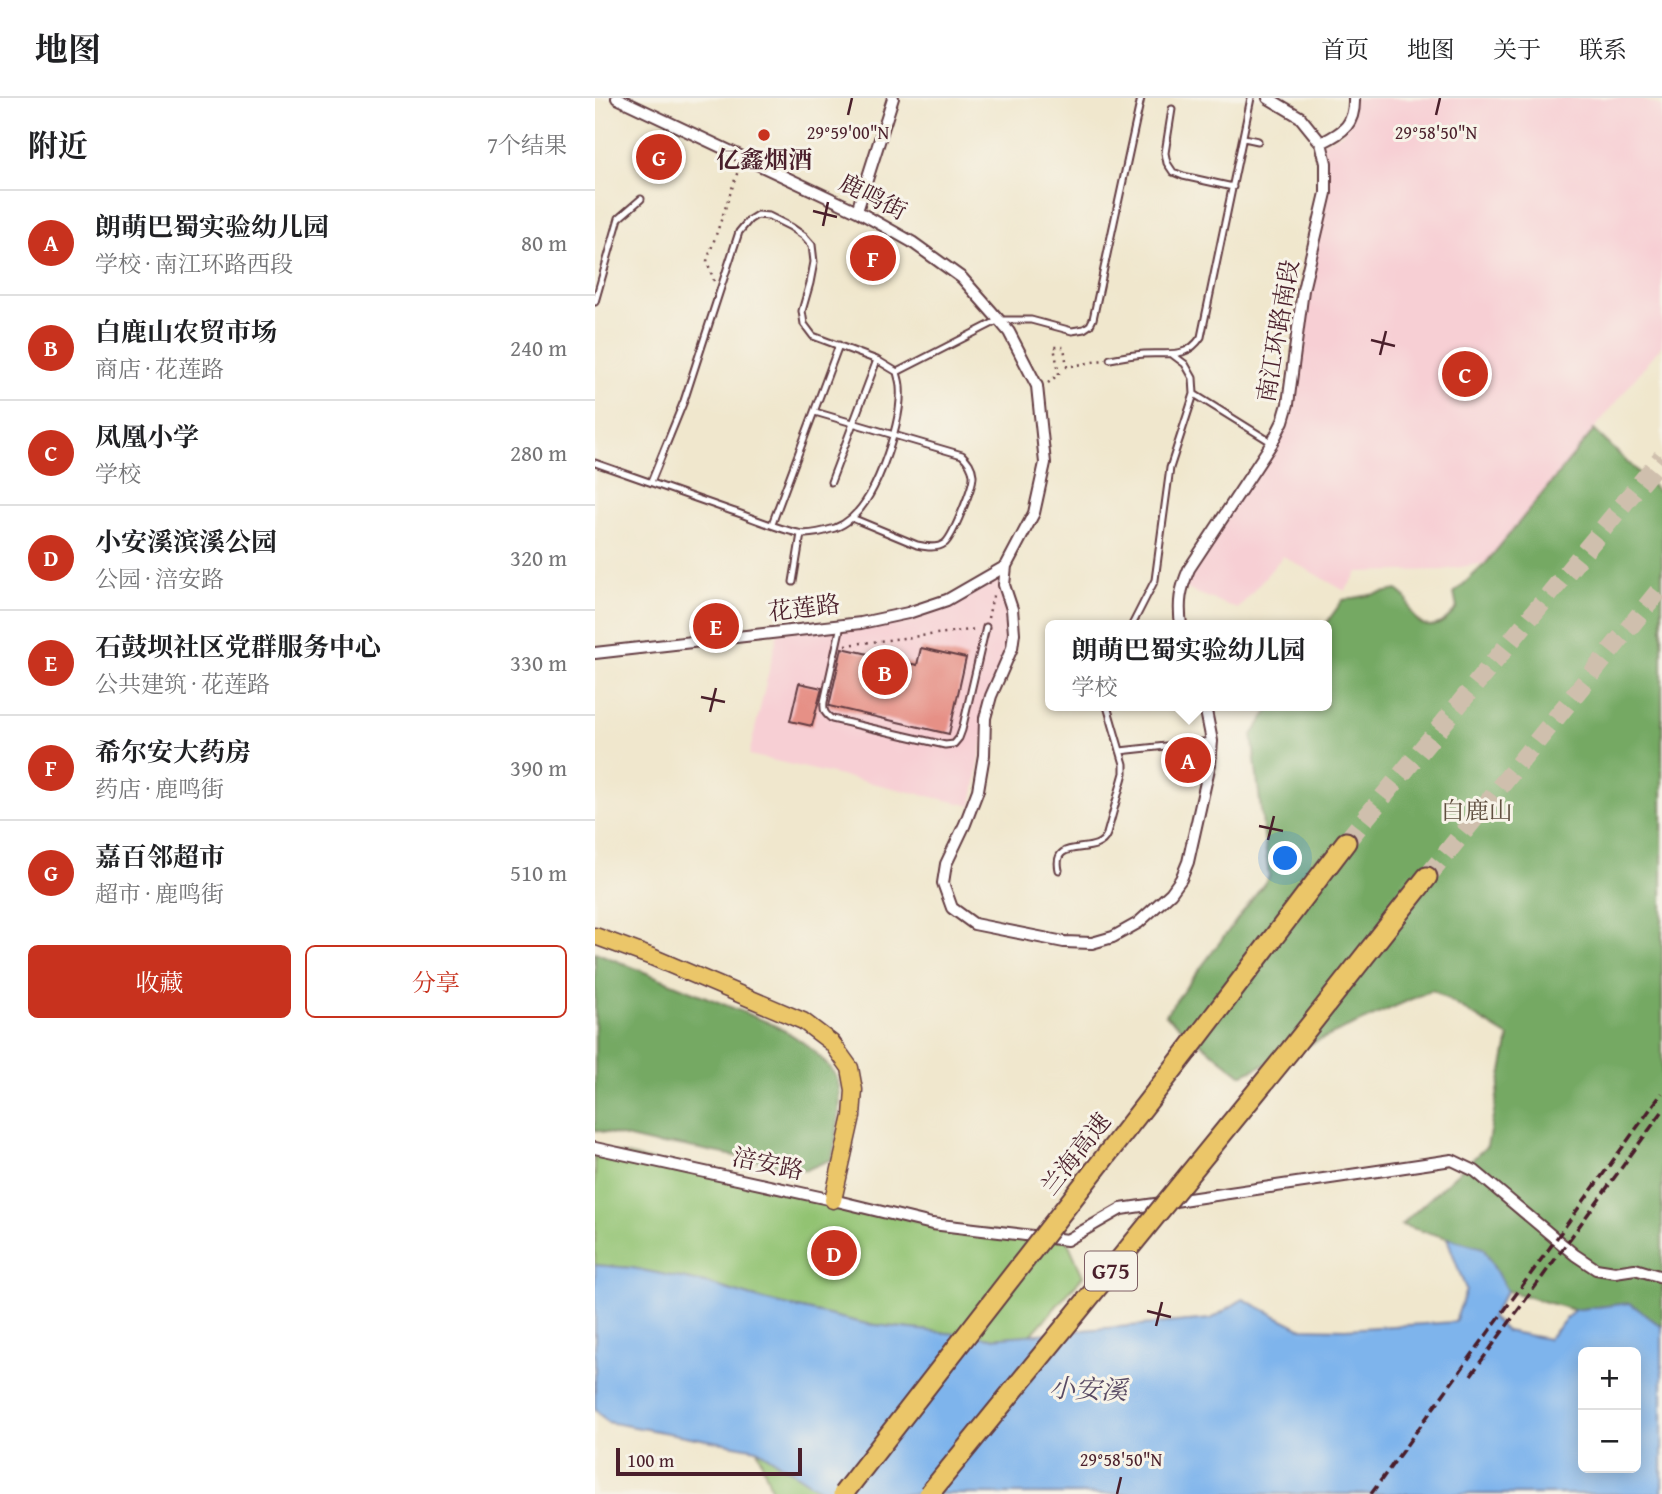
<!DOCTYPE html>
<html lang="zh">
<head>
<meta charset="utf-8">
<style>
  body { margin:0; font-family:"Gentium Book Plus","Noto Serif SC",serif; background:#f6f6f6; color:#202124 }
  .controls { position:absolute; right:21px; bottom:21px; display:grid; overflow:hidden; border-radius:10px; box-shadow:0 4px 18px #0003 }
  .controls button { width:63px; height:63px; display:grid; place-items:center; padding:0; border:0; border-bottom:2px solid #e0e0e0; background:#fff; color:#202124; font:35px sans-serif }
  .scale { position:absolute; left:21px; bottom:18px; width:186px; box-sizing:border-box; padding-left:7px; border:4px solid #4a1f2b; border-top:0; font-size:19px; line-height:24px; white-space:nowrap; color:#4a1f2b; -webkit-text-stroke:5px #f7f3e8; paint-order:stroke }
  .you { position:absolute; left:691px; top:761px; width:24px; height:24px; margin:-18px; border:5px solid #fff; border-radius:50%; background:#1a73e8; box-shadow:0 0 0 10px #1a73e833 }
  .badge { display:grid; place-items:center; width:46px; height:46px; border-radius:50%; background:#c8321e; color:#fff; font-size:23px; font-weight:700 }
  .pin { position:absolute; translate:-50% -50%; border:4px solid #fff; box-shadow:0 2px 7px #0006 }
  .popup { position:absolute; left:450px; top:522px; width:287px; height:91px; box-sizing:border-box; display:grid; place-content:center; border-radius:10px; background:#fff; filter:drop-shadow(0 2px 5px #0005); font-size:23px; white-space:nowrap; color:#757577 }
  .popup b { font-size:26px; color:#202124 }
  .popup::after { content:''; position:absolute; left:50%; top:100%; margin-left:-14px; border:14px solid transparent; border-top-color:#fff }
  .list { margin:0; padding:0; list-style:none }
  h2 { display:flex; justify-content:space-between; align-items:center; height:91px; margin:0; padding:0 28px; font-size:30px }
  h2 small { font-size:23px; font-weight:400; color:#757577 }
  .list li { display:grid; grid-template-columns:46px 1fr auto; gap:21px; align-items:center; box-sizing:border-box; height:105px; padding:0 28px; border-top:2px solid #e0e0e0 }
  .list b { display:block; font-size:26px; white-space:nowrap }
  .list p { margin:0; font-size:23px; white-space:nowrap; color:#757577 }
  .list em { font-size:23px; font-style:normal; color:#757577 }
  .actions { display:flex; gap:14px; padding:21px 28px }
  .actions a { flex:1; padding:16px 0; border:2px solid #c8321e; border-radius:10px; text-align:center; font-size:24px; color:#c8321e }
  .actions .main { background:#c8321e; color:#fff }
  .map { position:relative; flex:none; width:1067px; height:1396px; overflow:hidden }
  header { display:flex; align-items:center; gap:42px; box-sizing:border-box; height:98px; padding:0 35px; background:#fff; border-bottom:2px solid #e0e0e0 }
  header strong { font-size:33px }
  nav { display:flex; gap:38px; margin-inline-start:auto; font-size:24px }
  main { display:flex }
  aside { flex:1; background:#fff }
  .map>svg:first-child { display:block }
  .built { fill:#f7cfd4 }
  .green { fill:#92c372; stroke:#6e714e; stroke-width:2 }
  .forest { fill:#75a964; stroke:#606448; stroke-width:2 }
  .water { fill:#7eb4ec; stroke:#646a8c; stroke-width:2; fill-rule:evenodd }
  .building { fill:#e69086 }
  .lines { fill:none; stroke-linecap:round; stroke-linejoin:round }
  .motorway-tunnel { stroke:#cfbfad; stroke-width:19; stroke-dasharray:19 10; stroke-linecap:butt }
  .service-casing { stroke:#633d43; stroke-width:9 }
  .minor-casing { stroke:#633d43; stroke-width:14 }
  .primary-casing { stroke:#633d43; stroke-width:19 }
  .motorway-casing { stroke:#633d43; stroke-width:23 }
  .path { stroke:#633d43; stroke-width:2.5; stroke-dasharray:2 5; stroke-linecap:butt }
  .service { stroke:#fff; stroke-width:5 }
  .minor { stroke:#fff; stroke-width:10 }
  .primary { stroke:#ebc669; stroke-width:16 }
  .motorway { stroke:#ebc669; stroke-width:19 }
  .rail { stroke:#4a1f2b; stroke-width:3.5; stroke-dasharray:10 5; stroke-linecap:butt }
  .motorway-bridge-casing { stroke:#633d43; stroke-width:23; stroke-linecap:butt }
  .motorway-bridge { stroke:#ebc669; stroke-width:19 }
  .ticks { fill:none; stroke:#4a1f2b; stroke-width:2.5 }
  .poi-dot { fill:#c8321e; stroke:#f7f3e8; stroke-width:2.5 }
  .labels { text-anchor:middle; stroke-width:6; stroke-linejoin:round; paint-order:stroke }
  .shield { fill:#f7f3e8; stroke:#7e5f64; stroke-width:2 }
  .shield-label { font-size:23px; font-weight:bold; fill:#4a1f2b }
  .poi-label { font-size:24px; font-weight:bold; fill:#4a1f2b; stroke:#f7f3e8 }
  .street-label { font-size:24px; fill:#4a1f2b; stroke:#f7f3e8 }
  .park-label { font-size:24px; fill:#605040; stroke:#f7f3e8 }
  .water-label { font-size:26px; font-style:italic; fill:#5a4c65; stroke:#f7f3e8 }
  .ticks-label { font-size:18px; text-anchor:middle; fill:#4a1f2b; stroke:#f7f3e8; stroke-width:6; stroke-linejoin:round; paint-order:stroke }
</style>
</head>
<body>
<header>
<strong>地图</strong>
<nav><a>首页</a><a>地图</a><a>关于</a><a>联系</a></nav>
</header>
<main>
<aside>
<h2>附近<small>7个结果</small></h2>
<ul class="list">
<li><span class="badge">A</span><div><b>朗萌巴蜀实验幼儿园</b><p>学校 · 南江环路西段</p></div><em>80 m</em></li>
<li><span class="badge">B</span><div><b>白鹿山农贸市场</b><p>商店 · 花莲路</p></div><em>240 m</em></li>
<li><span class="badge">C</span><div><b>凤凰小学</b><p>学校</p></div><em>280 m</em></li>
<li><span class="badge">D</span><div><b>小安溪滨溪公园</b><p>公园 · 涪安路</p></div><em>320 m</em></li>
<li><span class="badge">E</span><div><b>石鼓坝社区党群服务中心</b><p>公共建筑 · 花莲路</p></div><em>330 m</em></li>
<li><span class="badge">F</span><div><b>希尔安大药房</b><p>药店 · 鹿鸣街</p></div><em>390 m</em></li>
<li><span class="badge">G</span><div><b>嘉百邻超市</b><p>超市 · 鹿鸣街</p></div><em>510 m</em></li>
</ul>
<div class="actions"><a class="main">收藏</a><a>分享</a></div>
</aside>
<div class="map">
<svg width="1067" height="1396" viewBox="0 0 1067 1396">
  <rect width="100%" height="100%" fill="#f7f3e8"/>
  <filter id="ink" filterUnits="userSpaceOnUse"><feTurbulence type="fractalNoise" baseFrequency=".0143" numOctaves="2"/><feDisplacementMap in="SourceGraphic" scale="14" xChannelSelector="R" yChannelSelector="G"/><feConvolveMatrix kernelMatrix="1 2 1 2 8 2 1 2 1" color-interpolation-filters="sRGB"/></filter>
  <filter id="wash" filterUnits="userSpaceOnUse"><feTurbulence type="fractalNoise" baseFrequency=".00686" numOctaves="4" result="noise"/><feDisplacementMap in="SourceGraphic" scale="28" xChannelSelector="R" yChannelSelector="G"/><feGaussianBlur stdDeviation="1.57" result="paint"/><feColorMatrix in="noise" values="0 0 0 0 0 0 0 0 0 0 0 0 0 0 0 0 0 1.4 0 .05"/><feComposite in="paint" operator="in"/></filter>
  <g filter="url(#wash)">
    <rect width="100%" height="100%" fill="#f0e7cd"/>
    <!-- built -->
    <path class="built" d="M759 0H1042L1067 8V247L891 465 847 472 763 474 750 493 688 458 643 511 586 489 688 323 704 214 731 95 726 45 747 35Z
      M411 468 419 535 396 598 377 708 154 657 183 534 266 525 352 502Z"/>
    <!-- green -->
    <path class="green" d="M0 1050 337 1126 472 1142 488 1178 436 1237 397 1240 272 1226 168 1202 110 1185 37 1170 0 1167Z
      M162 1351 232 1396H178Z"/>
    <!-- forest -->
    <path class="forest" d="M999 332 1067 397V1229L1035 1205 979 1212 912 1193 888 1150 806 1127 892 1048 914 939 837 892 646 977 570 917 674 779 657 637 677 608H731L730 527 748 502 802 492C817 503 810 501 817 515 831 539 849 526 862 510L859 495 891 465Z
      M0 854 170 923C194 934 215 946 232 967 235 970 240 975 242 980 249 1002 241 1039 237 1061L211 1072 79 1046 64 1047 0 1032Z"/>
    <!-- water -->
    <path class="water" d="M852 1140 888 1150 912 1193 896 1219 911 1233 953 1241 979 1212 1035 1205 1067 1229V1396H232L162 1351 12 1324 0 1311V1167L37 1170 110 1185 168 1202 272 1226 396 1240 616 1221 648 1201 705 1230 750 1231 860 1224 871 1192ZM988 1254H1041V1370H988Z"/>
    <g id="blocks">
      <!-- building -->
      <path class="building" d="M247 550 322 567 326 550 371 560 354 636 234 608Z
        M204 585 227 590 217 628 195 623Z"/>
    </g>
  </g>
  <g filter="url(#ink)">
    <use href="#blocks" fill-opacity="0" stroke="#633d43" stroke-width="2"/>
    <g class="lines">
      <!-- motorway-tunnel -->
      <path class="motorway-tunnel" d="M751 744 1067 359
        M832 779 1067 489"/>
      <!-- service casing -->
      <g class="service-casing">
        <path id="service" d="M577 11 570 55 572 65 578 74 588 78 638 89
          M649 40 663 43
          M0 204 24 120 46 101
          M515 261C526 259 538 257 549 256 572 254 591 262 606 239L656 0
          M302 274 404 222H436L477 233 489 231 495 227 498 221 546 0
          M599 296 676 344
          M220 314 367 357C373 363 377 368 378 377 379 387 358 438 350 445 342 451 331 449 322 447L257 420
          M0 365C46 381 92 397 137 413 158 420 183 431 203 435 214 438 230 433 240 430 265 421 279 391 288 368 296 347 307 312 305 289 305 284 303 279 302 274L282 262 218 238 209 226 207 213 215 185 219 164 217 147 209 138 196 129 174 118 162 117 154 122 144 134 89 303 56 384
          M236 384 282 262
          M177 426 244 247
          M198 484 206 436
          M246 527 229 604C228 613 230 616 237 621L350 647 359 646 364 640 367 632 391 529
          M537 527 560 482 575 370 599 296 598 280 590 266 578 257
          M525 653 617 643
          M464 772C456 737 503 761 512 736L529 675V666L512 608"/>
      </g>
      <!-- minor casing -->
      <g class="minor-casing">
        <path id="minor" d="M22 0 262 113 317 144 367 180 404 222 414 234 442 288 450 365 439 415 411 468 409 487 417 511 419 535 417 550 396 598 390 620 389 657 383 692 370 726 351 766 348 785 357 810 379 826 469 844 497 845 518 839 543 825 576 795 586 781 593 764 615 666 617 643 610 608
          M726 45C749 34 760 26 759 0
          M262 113 298 0
          M586 527C583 505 585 492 594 471L677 345 688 323 693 306 708 192 731 95V65L726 45 705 19 673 0
          M0 555 266 525 313 515 352 502 411 468
          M0 1050 238 1102 337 1126 472 1142 526 1111 857 1062 880 1073 980 1157 1001 1171 1020 1174 1040 1171 1067 1179"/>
      </g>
      <!-- primary casing -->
      <g class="primary-casing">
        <path id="primary" d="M0 838 57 859 208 923 237 945 255 970 259 992 257 1018 238 1102"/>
      </g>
      <!-- motorway casing -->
      <g class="motorway-casing">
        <path id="motorway" d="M697 950 832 779
          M593 952 751 744"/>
      </g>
      <!-- path -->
      <path class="path" d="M119 183 112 163 144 70
        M453 285 464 276 459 249H469L472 269 508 262
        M393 520 399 493
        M251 547 383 531"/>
      <!-- service -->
      <use href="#service" class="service"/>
      <!-- minor -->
      <use href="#minor" class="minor"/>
      <!-- primary -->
      <use href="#primary" class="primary"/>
      <!-- motorway -->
      <use href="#motorway" class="motorway"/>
      <!-- rail -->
      <path class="rail" d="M876 1277 1067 1014
        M776 1396 1067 995"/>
      <!-- motorway-bridge casing -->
      <g class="motorway-bridge-casing">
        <path id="motorway-bridge" d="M248 1396 593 952
          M334 1396 697 950"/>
      </g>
      <!-- motorway-bridge -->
      <use href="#motorway-bridge" class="motorway-bridge"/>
    </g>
  </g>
  <!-- ticks -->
  <path class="ticks" d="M253 17 257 0M841 17 845 0M218 113 242 119M228 128 233 104M776 242 800 248M785 257 791 233M106 599 130 604M115 614 121 590M664 728 688 733M673 742 679 718M552 1213 576 1219M561 1228 567 1204M522 1396 526 1379"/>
  <!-- markers -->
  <circle class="poi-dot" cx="169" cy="37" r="7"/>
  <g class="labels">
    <!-- shield labels -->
    <rect class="shield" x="490" y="1153.5" width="52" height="39" rx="5"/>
    <g class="shield-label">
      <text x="516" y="1181">G75</text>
    </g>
    <!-- poi labels -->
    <g class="poi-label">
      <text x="169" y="70">亿鑫烟酒</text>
    </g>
    <!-- street labels -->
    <g class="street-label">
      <text transform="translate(278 99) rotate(27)" y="8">鹿鸣街</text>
      <text transform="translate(683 233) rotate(-80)" y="8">南江环路南段</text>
      <text transform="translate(209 510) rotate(-7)" y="8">花莲路</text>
      <text transform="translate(481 1056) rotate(-52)" y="8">兰海高速</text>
      <text transform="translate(173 1066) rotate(12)" y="8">涪安路</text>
    </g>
    <!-- park labels -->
    <g class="park-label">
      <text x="882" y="721">白鹿山</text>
    </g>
    <!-- water labels -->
    <g class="water-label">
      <text transform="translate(493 1291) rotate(2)" y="9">小安溪</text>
    </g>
  </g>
  <g class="ticks-label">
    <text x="253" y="41">29°59'00"N</text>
    <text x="841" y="41">29°58'50"N</text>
    <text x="526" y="1368">29°58'50"N</text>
  </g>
</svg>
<div class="controls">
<button>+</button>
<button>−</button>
</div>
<div class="scale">100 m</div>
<div class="you"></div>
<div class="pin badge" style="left:593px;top:662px">A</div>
<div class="popup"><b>朗萌巴蜀实验幼儿园</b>学校</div>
<div class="pin badge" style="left:290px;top:574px">B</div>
<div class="pin badge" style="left:870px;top:276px">C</div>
<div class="pin badge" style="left:239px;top:1155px">D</div>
<div class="pin badge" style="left:121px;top:528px">E</div>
<div class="pin badge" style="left:278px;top:160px">F</div>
<div class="pin badge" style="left:64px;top:59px">G</div>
</div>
</main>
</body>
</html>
